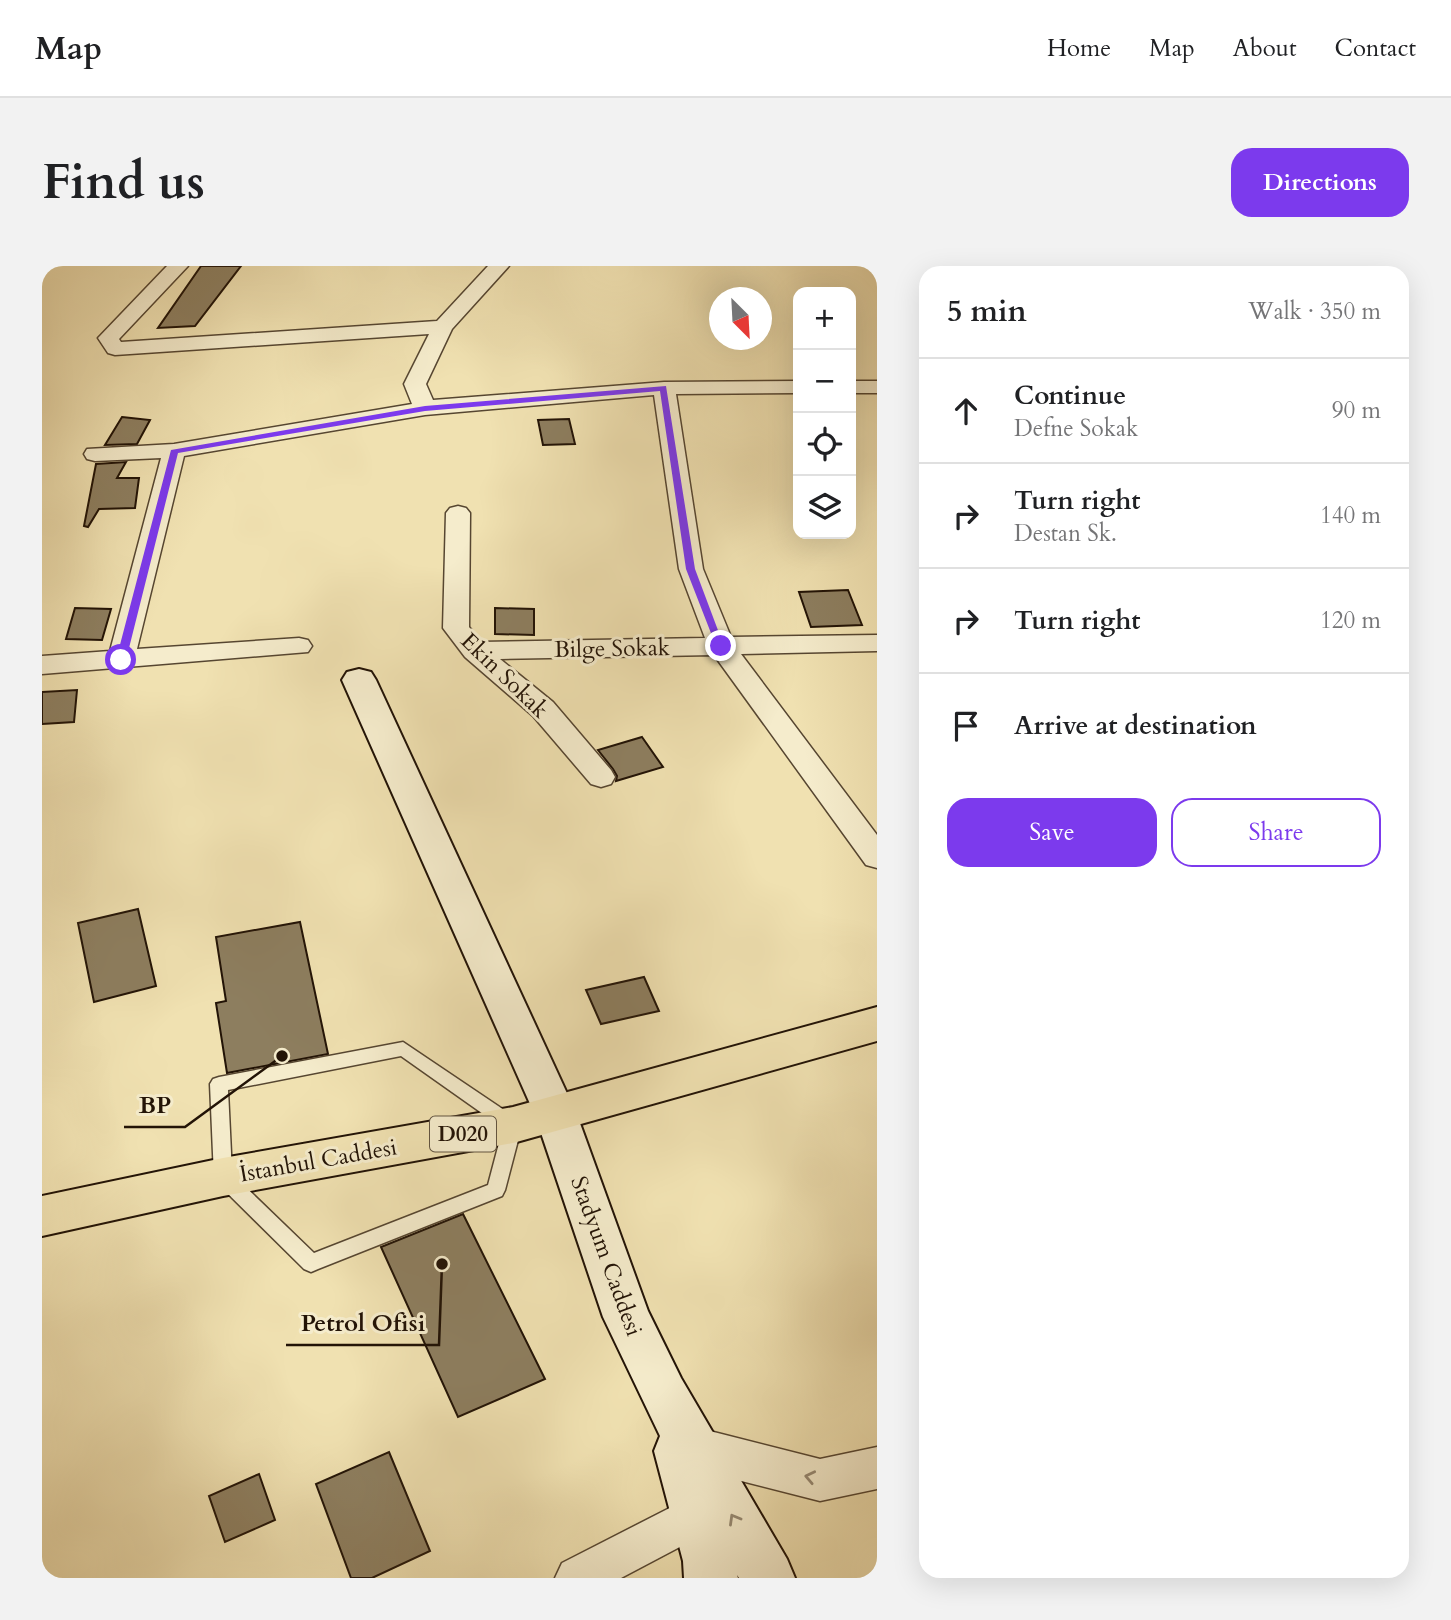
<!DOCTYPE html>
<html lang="en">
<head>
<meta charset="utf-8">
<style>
  body { margin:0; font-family:Cardo,serif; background:#f2f2f2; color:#202124 }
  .controls { position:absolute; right:21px; top:21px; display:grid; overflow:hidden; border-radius:14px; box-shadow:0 7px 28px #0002 }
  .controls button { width:63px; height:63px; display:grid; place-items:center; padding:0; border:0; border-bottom:2px solid #e0e0e0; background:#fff; color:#202124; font:35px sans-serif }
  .compass { position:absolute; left:667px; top:21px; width:63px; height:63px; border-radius:50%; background:#fff; box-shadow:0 7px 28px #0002; rotate:156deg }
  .stop { position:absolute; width:21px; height:21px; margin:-16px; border:5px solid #7c3aed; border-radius:50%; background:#fff }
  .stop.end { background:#7c3aed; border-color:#fff; box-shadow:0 2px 7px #0008 }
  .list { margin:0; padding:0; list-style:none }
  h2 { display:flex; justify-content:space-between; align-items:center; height:91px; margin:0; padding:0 28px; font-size:30px }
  h2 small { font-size:23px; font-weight:400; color:#757577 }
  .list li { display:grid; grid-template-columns:46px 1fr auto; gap:21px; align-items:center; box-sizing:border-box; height:105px; padding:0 28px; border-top:2px solid #e0e0e0 }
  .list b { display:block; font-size:26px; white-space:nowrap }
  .list p { margin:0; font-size:23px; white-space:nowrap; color:#757577 }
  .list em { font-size:23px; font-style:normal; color:#757577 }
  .actions { display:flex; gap:14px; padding:21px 28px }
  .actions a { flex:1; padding:16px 0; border:2px solid #7c3aed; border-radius:21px; text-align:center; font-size:24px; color:#7c3aed }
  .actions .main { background:#7c3aed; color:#fff }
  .icon { flex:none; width:38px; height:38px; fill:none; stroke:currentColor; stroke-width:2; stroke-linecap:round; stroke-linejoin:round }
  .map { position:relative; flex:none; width:835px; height:1312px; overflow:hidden; border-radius:21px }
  header { display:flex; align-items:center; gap:42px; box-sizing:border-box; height:98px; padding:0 35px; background:#fff; border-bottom:2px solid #e0e0e0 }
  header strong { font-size:33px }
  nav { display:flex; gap:38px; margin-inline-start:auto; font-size:24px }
  .intro { display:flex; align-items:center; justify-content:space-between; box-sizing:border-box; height:168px; padding:0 42px }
  h1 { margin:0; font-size:49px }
  .button { padding:18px 32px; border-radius:21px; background:#7c3aed; color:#fff; font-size:24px; font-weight:700 }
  main { display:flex; gap:42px; padding:0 42px }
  aside { flex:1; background:#fff; border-radius:21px; box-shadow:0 7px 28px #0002 }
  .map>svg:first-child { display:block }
  .building { fill:#8d7e5f; stroke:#221306; stroke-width:2 }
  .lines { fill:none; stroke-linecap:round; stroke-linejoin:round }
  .lane-casing { stroke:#564631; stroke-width:3 }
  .street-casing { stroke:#564631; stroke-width:3 }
  .secondary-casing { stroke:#221306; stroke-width:4 }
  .highway-casing { stroke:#221306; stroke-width:4 }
  .lane { fill:#f5eccc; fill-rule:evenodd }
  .street { fill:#f5eccc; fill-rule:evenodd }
  .secondary { fill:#f5eccc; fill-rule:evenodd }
  .highway { fill:#f0e1b1; fill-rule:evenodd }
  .oneway { stroke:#968a73 }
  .route { fill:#7c3aed }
  .labels { text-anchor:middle; stroke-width:6; stroke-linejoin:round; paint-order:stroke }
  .shield { fill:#f5eccc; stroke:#615441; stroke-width:2 }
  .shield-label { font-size:21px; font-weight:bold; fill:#221306 }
  .street-label { font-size:23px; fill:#221306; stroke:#f5eccc }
  .leader { fill:none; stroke:#221306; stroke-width:2.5 }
  .callout-dot { fill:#221306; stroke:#f5eccc; stroke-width:2.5 }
  .callout-label { font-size:24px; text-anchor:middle; font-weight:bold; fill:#221306; stroke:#f5eccc; stroke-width:6; stroke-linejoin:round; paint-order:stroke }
</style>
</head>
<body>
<header>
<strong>Map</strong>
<nav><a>Home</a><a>Map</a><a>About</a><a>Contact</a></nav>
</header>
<div class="intro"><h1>Find us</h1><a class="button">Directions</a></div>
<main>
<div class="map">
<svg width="835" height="1312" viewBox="0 0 835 1312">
  <rect width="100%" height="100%" fill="#f0e1b1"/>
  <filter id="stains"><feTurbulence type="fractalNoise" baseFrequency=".00286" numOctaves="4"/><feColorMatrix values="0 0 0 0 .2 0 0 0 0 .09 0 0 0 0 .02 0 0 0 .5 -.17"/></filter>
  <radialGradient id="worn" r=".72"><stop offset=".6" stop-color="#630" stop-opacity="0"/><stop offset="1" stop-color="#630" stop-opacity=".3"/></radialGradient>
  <!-- building -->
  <path class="building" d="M159 0H199L153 60 116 62Z
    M80 151 108 154 95 178 63 179Z
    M527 153 533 178 501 179 496 154Z
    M84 196 75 212H97L93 242 57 243 46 261 42 260 54 198Z
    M806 324 820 359 769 361 757 326Z
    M33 342 69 343 60 374 24 373Z
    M453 342 492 343V369L453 368Z
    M35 424 32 456 0 458V426Z
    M600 471 621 501 574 515 575 510 571 503 556 484Z
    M96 643 114 720 52 736 36 657Z
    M258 656 286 788 185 807 174 737 184 735 174 671Z
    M602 711 617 745 559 758 544 724Z
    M421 948 503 1113 416 1151 339 981Z
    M347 1186 388 1285 330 1312H309L274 1218Z
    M217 1208 233 1254 183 1276 167 1230Z"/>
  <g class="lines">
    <!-- lane casing -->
    <g class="lane-casing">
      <path id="lane" d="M361 776 477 854 480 859 463 924 460 930 276 1003 269 1006 262 1003 175 917 172 911 168 818 171 813 177 811ZM359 790 461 862 446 919 272 987 190 908 186 824Z"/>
    </g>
    <!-- street casing -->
    <g class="street-casing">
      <path id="street" d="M125 0H146L77 73 79 76 395 55 446 0H467L410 63 384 118 391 134 622 116 756 115V127L634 128 661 303 689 371 835 369V385L699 388 835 569V602L824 599 672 389 458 393 511 436 569 504 573 511 569 518 559 521 549 518 491 450 423 391 401 362 404 247 408 242 416 240 424 242 428 247 427 361 439 376 663 372 637 303 612 129 383 149 142 190 95 383 257 372 266 374 270 380 266 386 0 408V390L68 385 119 192 53 195 45 193 42 188 45 183 132 178 370 138 362 118 387 68 73 89 66 87 56 72Z
        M809 115H835V127H809Z
        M652 1161 778 1193 835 1181V1223L778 1235 652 1203 637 1197 631 1182 637 1167Z
        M655 1228 670 1234 676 1249 670 1264 579 1312H513L520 1297Z"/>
    </g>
    <!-- secondary casing -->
    <g class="secondary-casing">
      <path id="secondary" d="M317 403 329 406 334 414 535 849 606 1045 639 1112 745 1293 753 1312H697L695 1309 696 1312H642L641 1295 612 1185 618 1170 561 1051 493 849 300 414 305 406Z"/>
    </g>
    <!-- highway casing -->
    <g class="highway-casing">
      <path id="highway" d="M835 741V775L471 877 181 930 0 970V930L181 892 471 841Z"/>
    </g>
    <!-- lane -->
    <use href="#lane" class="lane"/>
    <!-- street -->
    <use href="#street" class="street"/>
    <!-- secondary -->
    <use href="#secondary" class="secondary"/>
    <!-- highway -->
    <use href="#highway" class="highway"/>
  </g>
  <!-- one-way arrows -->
  <defs><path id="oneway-chevron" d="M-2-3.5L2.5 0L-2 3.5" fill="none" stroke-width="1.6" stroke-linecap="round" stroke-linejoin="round" transform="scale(1.75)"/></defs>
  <g class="oneway">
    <use href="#oneway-chevron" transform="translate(768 1211) rotate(-168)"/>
    <use href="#oneway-chevron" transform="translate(692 1253) rotate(-120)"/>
  </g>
  <!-- route -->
  <path class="route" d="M624 120 653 303 683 383 674 380 644 303 618 125 383 145 136 187 84 394 79 397 74 394 129 184 383 140Z"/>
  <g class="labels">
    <!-- shield labels -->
    <rect class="shield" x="388" y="850.5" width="66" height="35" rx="5"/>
    <g class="shield-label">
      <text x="421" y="875">D020</text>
    </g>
    <!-- street labels -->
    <g class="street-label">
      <text transform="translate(570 382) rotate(-1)" y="8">Bilge Sokak</text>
      <text transform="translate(463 409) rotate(44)" y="8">Ekin Sokak</text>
      <text transform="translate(276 894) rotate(-10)" y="8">İstanbul Caddesi</text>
      <text transform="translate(565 990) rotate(70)" y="8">Stadyum Caddesi</text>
    </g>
  </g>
  <!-- callouts -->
  <path class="leader" d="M240 790L143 861H82M400 998L397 1079H244"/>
  <g class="callout-dot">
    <circle cx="240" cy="790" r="7"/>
    <circle cx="400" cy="998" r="7"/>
  </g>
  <g class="callout-label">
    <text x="113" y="847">BP</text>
    <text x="321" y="1065">Petrol Ofisi</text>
  </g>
  <rect width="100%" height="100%" filter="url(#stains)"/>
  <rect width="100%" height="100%" fill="url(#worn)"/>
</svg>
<div class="controls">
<button>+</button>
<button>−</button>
<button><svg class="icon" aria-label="locate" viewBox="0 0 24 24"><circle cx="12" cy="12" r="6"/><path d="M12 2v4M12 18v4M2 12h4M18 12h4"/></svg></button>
<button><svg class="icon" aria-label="layers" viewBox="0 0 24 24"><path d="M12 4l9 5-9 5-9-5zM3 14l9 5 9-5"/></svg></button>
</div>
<svg class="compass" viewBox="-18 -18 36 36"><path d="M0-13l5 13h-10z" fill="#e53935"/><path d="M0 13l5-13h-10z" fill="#757577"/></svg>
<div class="stop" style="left:79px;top:394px"></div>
<div class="stop end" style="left:679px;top:380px"></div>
</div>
<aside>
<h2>5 min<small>Walk · 350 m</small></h2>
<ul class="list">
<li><svg class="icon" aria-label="ahead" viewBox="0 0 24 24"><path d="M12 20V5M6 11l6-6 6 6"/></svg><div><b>Continue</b><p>Defne Sokak</p></div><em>90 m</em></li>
<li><svg class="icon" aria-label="right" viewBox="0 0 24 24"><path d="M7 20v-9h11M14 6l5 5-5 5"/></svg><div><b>Turn right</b><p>Destan Sk.</p></div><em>140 m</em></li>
<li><svg class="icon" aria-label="right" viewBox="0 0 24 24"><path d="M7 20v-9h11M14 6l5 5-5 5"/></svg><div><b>Turn right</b></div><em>120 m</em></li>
<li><svg class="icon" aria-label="arrive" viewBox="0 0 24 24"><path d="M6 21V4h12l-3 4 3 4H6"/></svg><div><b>Arrive at destination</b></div></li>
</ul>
<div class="actions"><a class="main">Save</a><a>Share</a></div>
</aside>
</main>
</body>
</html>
